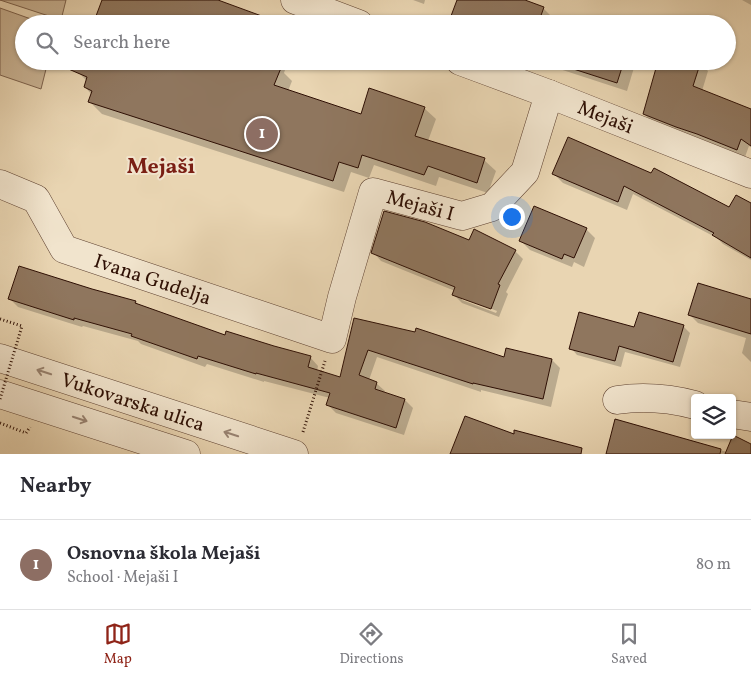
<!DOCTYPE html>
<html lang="en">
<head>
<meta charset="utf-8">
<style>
  body { margin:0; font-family:Vollkorn,serif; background:#f7f7f7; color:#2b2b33 }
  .controls { position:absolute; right:15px; bottom:15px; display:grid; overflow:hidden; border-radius:5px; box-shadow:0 1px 4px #0004 }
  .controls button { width:45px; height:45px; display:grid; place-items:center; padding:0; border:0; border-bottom:1px solid #e1e1e2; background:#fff; color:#2b2b33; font:25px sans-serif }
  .you { position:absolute; left:511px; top:216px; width:18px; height:18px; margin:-12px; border:4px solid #fff; border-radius:50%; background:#1a73e8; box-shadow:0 0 0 8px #1a73e833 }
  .badge { display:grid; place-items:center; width:32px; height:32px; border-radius:50%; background:#8f2418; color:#fff; font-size:16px; font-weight:700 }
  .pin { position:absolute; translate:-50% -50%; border:2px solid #fff; box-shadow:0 1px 5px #0006 }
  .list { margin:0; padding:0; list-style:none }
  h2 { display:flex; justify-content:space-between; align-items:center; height:65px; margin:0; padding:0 20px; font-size:21px }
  h2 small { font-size:16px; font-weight:400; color:#7c7c81 }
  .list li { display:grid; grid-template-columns:32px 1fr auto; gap:15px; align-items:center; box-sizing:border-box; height:90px; padding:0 20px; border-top:1px solid #e1e1e2 }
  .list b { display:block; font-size:19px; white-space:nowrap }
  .list p { margin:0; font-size:16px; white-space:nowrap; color:#7c7c81 }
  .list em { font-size:16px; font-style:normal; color:#7c7c81 }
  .icon { flex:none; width:28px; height:28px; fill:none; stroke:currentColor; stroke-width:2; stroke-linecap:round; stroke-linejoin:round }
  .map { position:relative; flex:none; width:751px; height:454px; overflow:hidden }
  .search { position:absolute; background:#fff; box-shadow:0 1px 4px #0004; left:15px; right:15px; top:15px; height:55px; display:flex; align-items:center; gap:12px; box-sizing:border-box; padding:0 18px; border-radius:28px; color:#7c7c81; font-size:19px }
  .sheet { height:155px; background:#fff }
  nav { display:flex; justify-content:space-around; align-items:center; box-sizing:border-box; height:70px; border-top:1px solid #e1e1e2; background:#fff; font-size:14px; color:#7c7c81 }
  nav a { display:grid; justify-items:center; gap:2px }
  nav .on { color:#8f2418 }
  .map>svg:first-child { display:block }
  .green { fill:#c9b394; stroke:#7c614c }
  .shadow { fill:#0003; fill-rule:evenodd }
  .building { fill:#8f765e; stroke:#2e0f04 }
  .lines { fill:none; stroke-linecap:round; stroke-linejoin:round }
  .minor-casing { stroke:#5d4030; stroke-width:29 }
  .path { stroke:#2e0f04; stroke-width:3; stroke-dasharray:1 2.5; stroke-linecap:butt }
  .minor { stroke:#f1e4cd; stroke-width:28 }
  .path-bridge { stroke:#2e0f04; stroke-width:3; stroke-dasharray:1 2.5; stroke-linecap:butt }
  .oneway { stroke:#998473 }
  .labels { text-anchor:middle; stroke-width:4; stroke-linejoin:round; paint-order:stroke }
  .street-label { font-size:20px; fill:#2e0f04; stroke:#f1e4cd }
  .quarter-label { font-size:22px; font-weight:bold; fill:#7a1f14; stroke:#f1e4cd }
</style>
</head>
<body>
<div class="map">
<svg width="751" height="454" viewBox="0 0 751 454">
  <rect width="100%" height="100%" fill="#e9d5b2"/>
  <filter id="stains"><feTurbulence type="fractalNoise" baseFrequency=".004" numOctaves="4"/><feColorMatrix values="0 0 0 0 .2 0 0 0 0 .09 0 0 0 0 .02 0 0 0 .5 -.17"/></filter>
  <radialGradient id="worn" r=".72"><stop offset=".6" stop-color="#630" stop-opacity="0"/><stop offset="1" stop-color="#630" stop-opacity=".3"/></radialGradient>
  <!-- green -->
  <path class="green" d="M0 0H66L61 20Z
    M0 8 45 24H24V61H48L41 89 0 75Z"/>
  <!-- shadow -->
  <path class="shadow" d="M413 0H425L424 4Z
    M459 0H521L543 8 553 18 551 21 558 24H451Z
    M742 0H751V5Z
    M82 61H288L284 73 292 81 288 91 362 115 424 108 436 119 428 141 484 160 496 171 488 193 439 177 436 186 374 165 369 178 351 172 344 192 102 114 90 102 92 95 85 87 87 81 78 72Z
    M535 61H636L627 91Z
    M700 63 708 71 702 91 751 111V147L749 146 745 157 706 141 685 135 652 122 644 114Z
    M569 139 729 209 751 205V260L723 244 717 238 633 194 627 210 563 183 554 174Z
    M586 229 595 238 584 267 574 262 572 267 530 250 521 241Z
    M469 241 515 251 523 259 506 292 508 294 499 317 462 303 454 295 455 291 381 261 373 252ZM462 297 497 311 496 313 462 300Z
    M91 290 136 302 140 306 226 337 310 357 318 366 317 371 340 379 355 319 504 359 552 360 560 368 551 407 481 390V392L377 357 369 380 376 383 385 391 384 393 405 400 413 408 404 435 336 413 328 405 330 398 264 381V382L207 364 205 367 141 344 138 341 83 326 82 327 18 307 10 299Z
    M751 301V362L742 353 746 338 698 323 689 314Z
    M683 326 690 333 680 367 625 352 621 367 577 355 571 348 635 328Z
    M616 421 727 452 751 445V454H607Z"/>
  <!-- building -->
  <path class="building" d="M102 0H218L278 22 277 24H93Z
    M457 0H525L544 7 538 24H448Z
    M50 61H272L271 65 281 68 274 85 361 114 369 88 425 107 415 136 485 158 477 183 428 166 424 175 362 155 358 168 339 162 333 181 88 102 92 91 84 87 87 77Z
    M562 61H624L617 83 561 65Z
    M658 61H701L693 86 751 109V146L741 139 737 150 697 134 676 127 643 114Z
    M568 137 651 173 654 168 729 207 736 195 751 203V258L712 235 714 233 624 186 618 202 552 174Z
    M534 206 587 228 574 258 564 254 562 259 519 241Z
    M384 211 425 222 469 240 474 229 516 250 498 284 500 285 491 309 452 295 455 287 371 253Z
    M19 266 92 289 136 301 135 303 225 335 226 331 274 346 311 356 308 367 340 377 354 318 415 332 416 328 504 357 506 348 552 359 543 399 473 383V384L368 350 359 375 377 382 375 389 405 399 396 428 326 405 330 393 256 373V374L198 356 197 359 131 336 132 334 74 318V320L8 299Z
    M698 283 751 299V334L688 315Z
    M579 312 634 327 639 312 684 325 673 362 619 346 615 361 569 349Z
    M465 416 514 434V430L582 448 581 454H450Z
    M615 419 721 449 720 454H606Z
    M733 435 751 444V454H725Z"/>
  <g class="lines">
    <!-- minor casing -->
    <g class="minor-casing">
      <g id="minor">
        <path d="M295 0 359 24"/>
        <path id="s1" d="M460 61 549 94 751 174"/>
        <path id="s2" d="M0 184 36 199 64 249 332 339 342 297 373 192 462 216 492 207 525 172 549 94"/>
        <path id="s3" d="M0 358 294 454"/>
        <path d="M0 394 186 454"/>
        <path d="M617 400C644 396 668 398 695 405"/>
        <path d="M732 414 751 417"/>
      </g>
    </g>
    <!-- path -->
    <path class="path" d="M0 319 22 326
      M0 423 26 433 30 427
      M303 432 325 361"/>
    <!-- minor -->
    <use href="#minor" class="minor"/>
    <!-- path-bridge -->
    <path class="path-bridge" d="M0 399 22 326"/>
  </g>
  <!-- one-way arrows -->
  <defs><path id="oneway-shaft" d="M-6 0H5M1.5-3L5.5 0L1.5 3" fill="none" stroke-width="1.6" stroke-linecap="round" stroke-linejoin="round" transform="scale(1.25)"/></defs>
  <g class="oneway">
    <use href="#oneway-shaft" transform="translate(44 372) rotate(-162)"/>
    <use href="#oneway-shaft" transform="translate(80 419) rotate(18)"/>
    <use href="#oneway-shaft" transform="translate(231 434) rotate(-162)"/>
  </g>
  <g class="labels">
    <!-- street labels -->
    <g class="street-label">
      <text dy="7" stroke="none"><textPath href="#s1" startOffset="156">Mejaši</textPath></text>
      <text dy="7" stroke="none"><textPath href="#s2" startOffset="581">Mejaši I</textPath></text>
      <text dy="7" stroke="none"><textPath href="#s2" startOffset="190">Ivana Gudelja</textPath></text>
      <text dy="7" stroke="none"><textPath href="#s3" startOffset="140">Vukovarska ulica</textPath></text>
    </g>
    <!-- quarter labels -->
    <g class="quarter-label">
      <text x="161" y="173">Mejaši</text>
    </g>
  </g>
  <rect width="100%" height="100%" filter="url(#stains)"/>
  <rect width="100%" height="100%" fill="url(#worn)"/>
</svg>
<div class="controls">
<button><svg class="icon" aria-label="layers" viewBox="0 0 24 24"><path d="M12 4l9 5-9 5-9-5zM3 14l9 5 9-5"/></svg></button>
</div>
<div class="you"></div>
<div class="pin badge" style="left:262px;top:134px;background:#8d6e63">1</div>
<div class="search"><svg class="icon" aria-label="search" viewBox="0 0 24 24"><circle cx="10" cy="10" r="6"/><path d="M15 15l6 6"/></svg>Search here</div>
</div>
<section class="sheet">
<h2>Nearby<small></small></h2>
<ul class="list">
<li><span class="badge" style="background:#8d6e63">1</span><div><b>Osnovna škola Mejaši</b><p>School · Mejaši I</p></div><em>80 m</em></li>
</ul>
</section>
<nav>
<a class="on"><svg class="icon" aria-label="map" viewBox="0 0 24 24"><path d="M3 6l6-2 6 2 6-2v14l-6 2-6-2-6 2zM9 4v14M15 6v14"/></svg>Map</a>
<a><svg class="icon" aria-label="directions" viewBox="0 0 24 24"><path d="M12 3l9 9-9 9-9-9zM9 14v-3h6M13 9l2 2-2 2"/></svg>Directions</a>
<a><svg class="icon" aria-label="saved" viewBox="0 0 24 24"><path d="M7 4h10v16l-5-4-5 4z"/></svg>Saved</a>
</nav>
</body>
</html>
